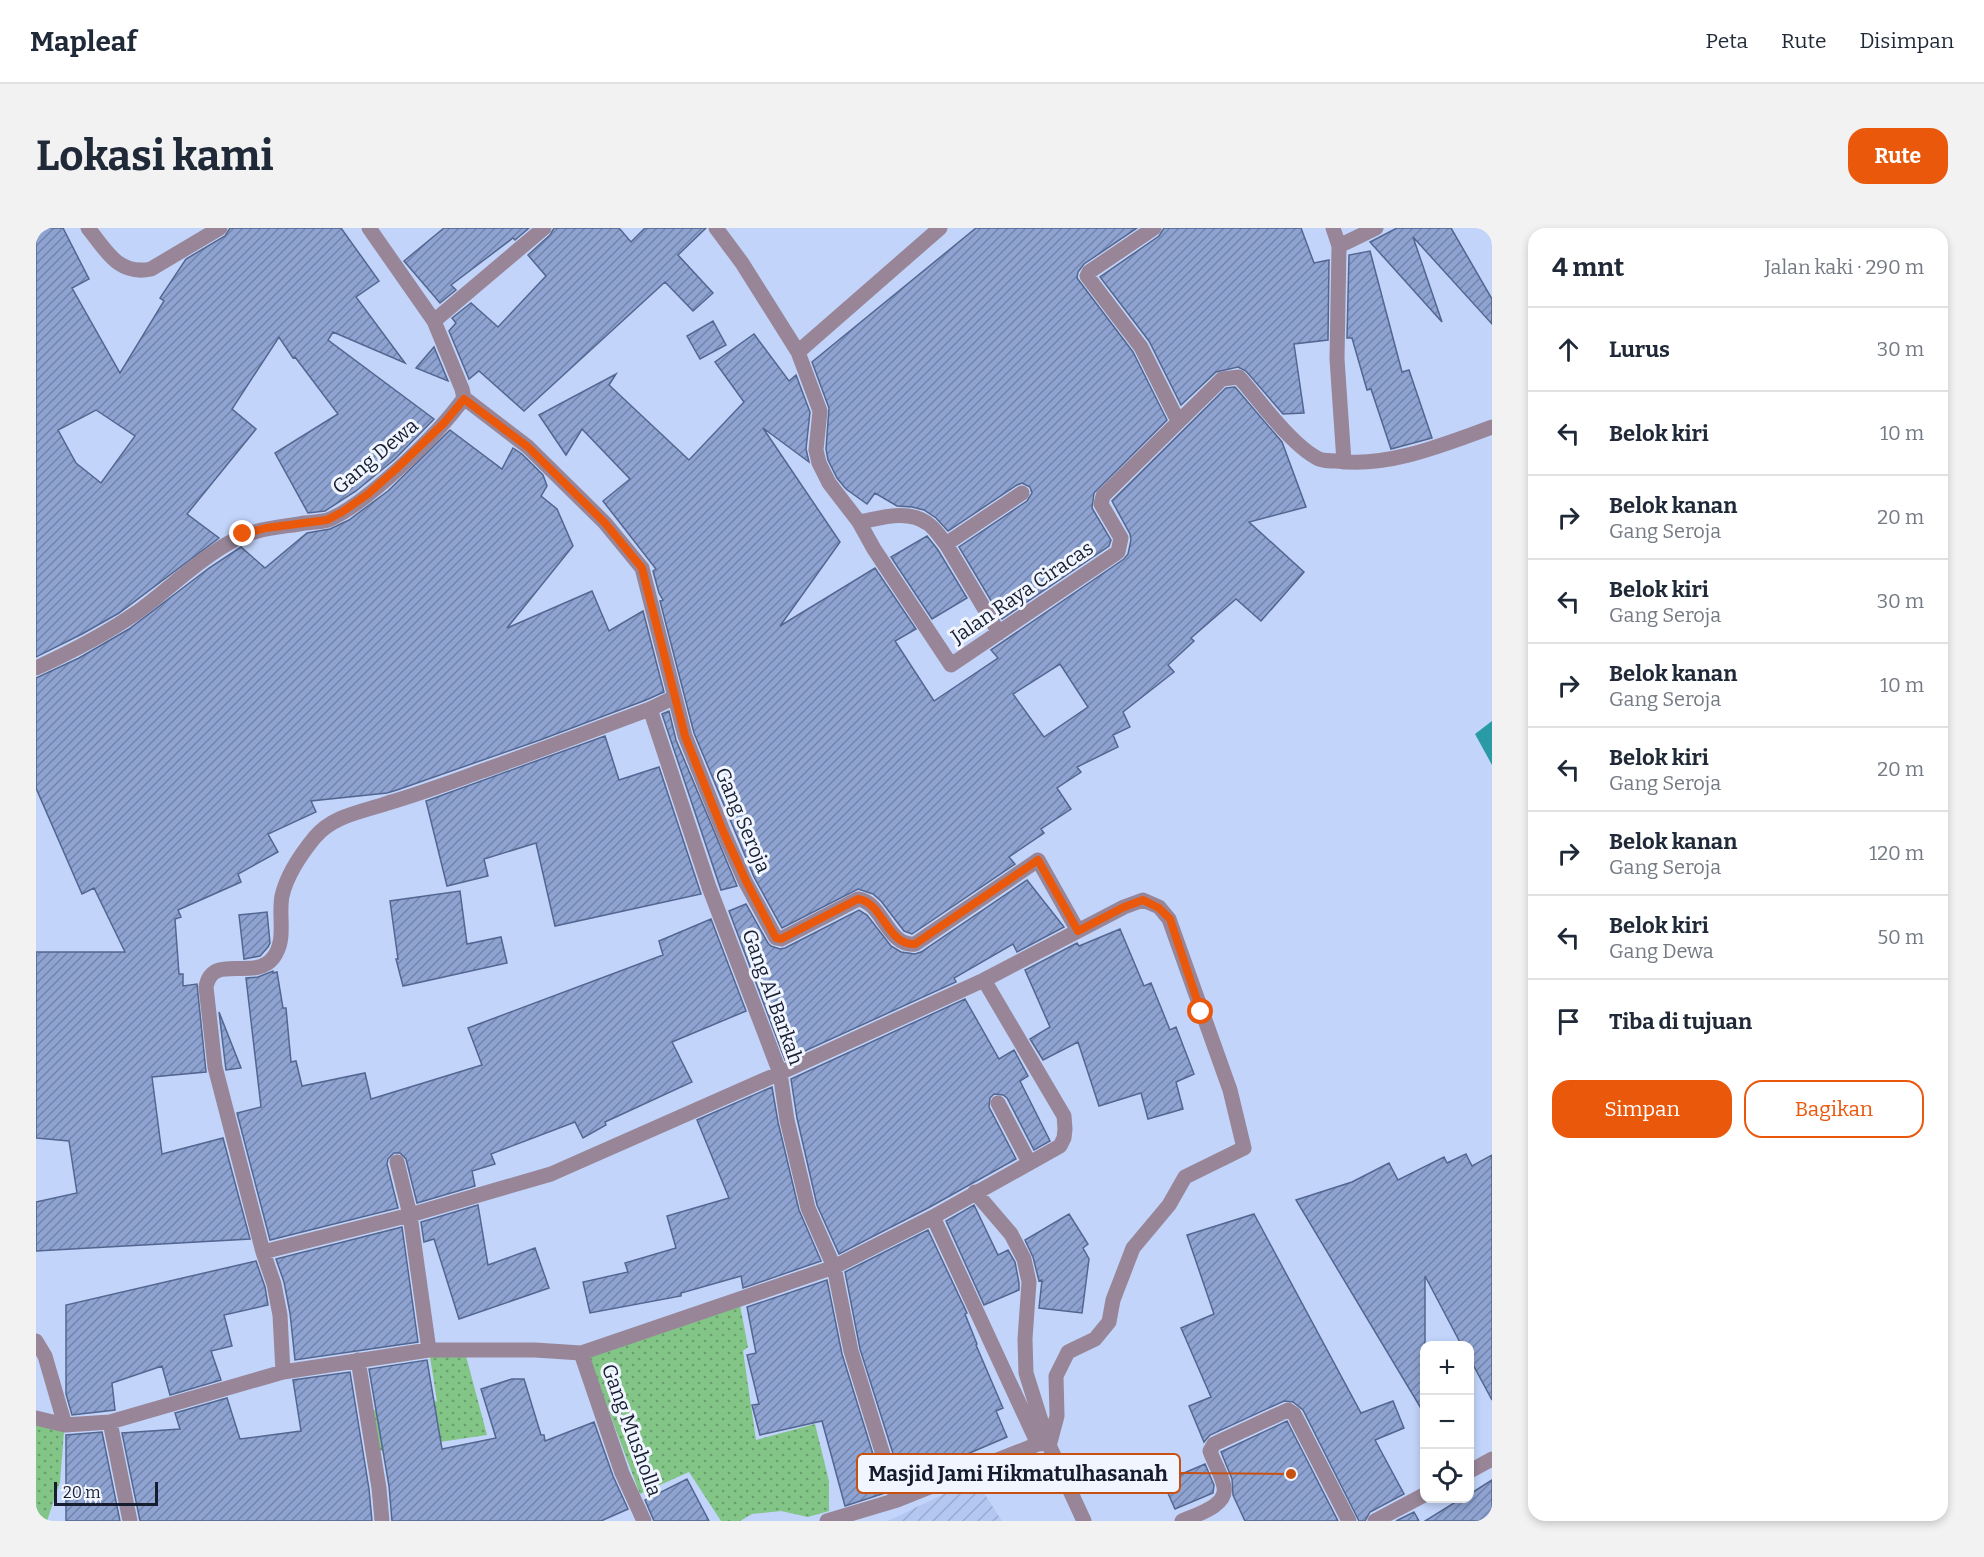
<!DOCTYPE html>
<html lang="id">
<head>
<meta charset="utf-8">
<style>
  body { margin:0; font-family:Bitter,serif; background:#f2f2f3; color:#1f2937 }
  .controls { position:absolute; right:18px; bottom:18px; display:grid; overflow:hidden; border-radius:12px; box-shadow:0 3px 9px #0003 }
  .controls button { width:54px; height:54px; display:grid; place-items:center; padding:0; border:0; border-bottom:2px solid #e0e1e3; background:#fff; color:#1f2937; font:30px sans-serif }
  .scale { position:absolute; left:18px; bottom:15px; width:104px; box-sizing:border-box; padding-left:6px; border:3px solid #161d2f; border-top:0; font-size:16px; line-height:21px; white-space:nowrap; color:#161d2f; -webkit-text-stroke:4px #f0f5ff; paint-order:stroke }
  .stop { position:absolute; width:18px; height:18px; margin:-14px; border:4px solid #ea580c; border-radius:50%; background:#fff }
  .stop.end { background:#ea580c; border-color:#fff; box-shadow:0 2px 6px #0008 }
  .list { margin:0; padding:0; list-style:none }
  h2 { display:flex; justify-content:space-between; align-items:center; height:78px; margin:0; padding:0 24px; font-size:26px }
  h2 small { font-size:20px; font-weight:400; color:#747a83 }
  .list li { display:grid; grid-template-columns:39px 1fr auto; gap:18px; align-items:center; box-sizing:border-box; height:84px; padding:0 24px; border-top:2px solid #e0e1e3 }
  .list b { display:block; font-size:22px; white-space:nowrap }
  .list p { margin:0; font-size:20px; white-space:nowrap; color:#747a83 }
  .list em { font-size:20px; font-style:normal; color:#747a83 }
  .actions { display:flex; gap:12px; padding:18px 24px }
  .actions a { flex:1; padding:14px 0; border:2px solid #ea580c; border-radius:18px; text-align:center; font-size:21px; color:#ea580c }
  .actions .main { background:#ea580c; color:#fff }
  .icon { flex:none; width:33px; height:33px; fill:none; stroke:currentColor; stroke-width:2; stroke-linecap:round; stroke-linejoin:round }
  .map { position:relative; flex:none; width:1456px; height:1293px; overflow:hidden; border-radius:18px }
  header { display:flex; align-items:center; gap:36px; box-sizing:border-box; height:84px; padding:0 30px; background:#fff; border-bottom:2px solid #e0e1e3 }
  header strong { font-size:28px }
  nav { display:flex; gap:33px; margin-inline-start:auto; font-size:21px }
  .intro { display:flex; align-items:center; justify-content:space-between; box-sizing:border-box; height:144px; padding:0 36px }
  h1 { margin:0; font-size:42px }
  .button { padding:15px 27px; border-radius:18px; background:#ea580c; color:#fff; font-size:21px; font-weight:700 }
  main { display:flex; gap:36px; padding:0 36px }
  aside { flex:1; background:#fff; border-radius:18px; box-shadow:0 3px 9px #0003 }
  .map>svg:first-child { display:block }
  .industrial { fill:url(#industrial-furrows) }
  .grass { fill:url(#grass-dots) }
  .water { fill:#299aa6 }
  .building { fill:url(#building-hatch); stroke:#536690; stroke-width:1.5; fill-rule:evenodd }
  .lines { fill:none; stroke-linecap:round; stroke-linejoin:round }
  .minor { stroke:#988698; stroke-width:15 }
  .route { stroke:#ea580c; stroke-width:8 }
  .labels { text-anchor:middle; stroke-width:6; stroke-linejoin:round; paint-order:stroke }
  .street-label { font-size:20px; fill:#161d2f; stroke:#f0f5ff }
  .leader { fill:none; stroke:#c85011; stroke-width:2 }
  .callout-dot { fill:#c85011; stroke:#f0f5ff; stroke-width:2 }
  .callout { fill:#f0f5ff; stroke:#c85011; stroke-width:2 }
  .callout-label { font-size:21px; text-anchor:middle; font-weight:bold; fill:#161d2f }
</style>
</head>
<body>
<header>
<strong>Mapleaf</strong>
<nav><a>Peta</a><a>Rute</a><a>Disimpan</a></nav>
</header>
<div class="intro"><h1>Lokasi kami</h1><a class="button">Rute</a></div>
<main>
<div class="map">
<svg width="1456" height="1293" viewBox="0 0 1456 1293">
  <defs>
    <pattern id="industrial-furrows" width="10" height="10" patternUnits="userSpaceOnUse" patternTransform="scale(1.5)"><rect width="10" height="10" fill="#b3c7f1"/><path d="M-1 1l2-2M0 10L10 0M9 11l2-2" fill="none" stroke="#99aacf"/></pattern>
    <pattern id="grass-dots" width="8" height="8" patternUnits="userSpaceOnUse" patternTransform="scale(1.5)"><rect width="8" height="8" fill="#82c586"/><path d="M2 2h.1M6 6h.1" fill="none" stroke="#699f6e" stroke-width="1.8" stroke-linecap="round"/></pattern>
    <pattern id="building-hatch" width="6" height="6" patternUnits="userSpaceOnUse" patternTransform="scale(1.5)"><rect width="6" height="6" fill="#8ea3d1"/><path d="M-1 1l2-2M0 6l6-6M5 7l2-2" fill="none" stroke="#7384aa"/></pattern>
  </defs>
  <rect width="100%" height="100%" fill="#c2d4fa"/>
  <!-- industrial -->
  <path class="industrial" d="M939 1251 966 1293H852Z"/>
  <!-- grass -->
  <path class="grass" d="M704 1077 712 1119 707 1123 720 1212 779 1196 793 1253V1283L772 1289 745 1283 716 1286 704 1293H685L653 1244 604 1266 552 1128Z
    M430 1128 451 1207 343 1223 337 1182 401 1173 394 1129Z
    M0 1196 28 1203 24 1254 11 1293H0Z"/>
  <!-- water -->
  <path class="water" d="M1456 493V537L1439 506Z"/>
  <!-- building -->
  <path class="building" d="M0 0H27L53 51 36 60 84 145 128 73 124 70 150 31 189 8 194 0H305L343 53 320 69 369 135 297 104 292 112 398 191 359 231 320 263 289 283 272 285 239 225 302 186 259 129 257 130 243 109 196 181 220 201 151 286 183 310 83 385 46 406 0 429ZM60 182 99 208 65 255 40 235 22 202Z
    M408 0H493L479 12 477 10 415 57 420 62 404 75 368 33Z
    M518 0H583L595 14 609 0H670L642 27 677 65 657 83 629 54 488 183 443 143 433 151 413 103 420 95 416 90 435 75 462 99 510 48 492 27 514 7Z
    M940 0H1101L1048 36 1042 44 1041 50 1097 124 1131 192 1058 265 1056 280 1075 312 1073 318 966 391 923 319 991 273 996 265 994 259 986 255 981 257 912 303 900 290 888 282 876 279 861 278 839 265 831 276 810 261 801 250 792 232 790 221 793 180 776 134Z
    M1128 0H1265L1278 35 1293 32 1292 112 1258 116 1268 185 1247 186 1210 143 1202 139 1180 144 1145 177 1113 113 1064 49 1123 8Z
    M1361 0H1415L1456 71V96L1377 9 1406 94 1334 14Z
    M1334 23 1366 144 1373 142 1396 210 1355 221 1335 161 1331 162 1316 110H1311L1313 27Z
    M677 93 690 117 664 131 651 108Z
    M718 106 753 153 760 147 774 184 770 221 773 234 727 200 804 314 744 398 839 340 880 401 859 413 898 473 962 430 955 422 1088 331 1092 326 1095 312 1094 306 1076 273 1190 160 1199 159 1246 214 1270 279 1213 294 1268 344 1225 393 1200 371 1155 410 1158 413 1132 437 1138 444 1087 484 1094 499 1077 507 1082 519 1041 539 1045 544 1021 560 1035 581 1005 601 1008 605 973 629 979 636 876 706 868 703 845 673 837 666 822 661 746 700 718 649 658 505 624 373 627 372 623 365 617 343 620 341 567 273 594 251 546 201 530 227 503 187 580 146 573 157 653 232 708 174 679 134ZM1024 436 1052 479 1008 509 977 466Z
    M398 119 412 153 380 140Z
    M414 202 466 241 477 220 486 226 507 247 511 258 505 268 521 281 537 318 471 400 556 363 573 403 607 383 628 464 610 472 504 512 361 562 351 565 275 573 280 584 232 606 242 624 202 646 205 654 142 682 145 689 139 691 143 746H147V758L161 756 170 844 116 849 126 926 187 910 214 1011 0 1023V974L41 965 33 913 0 910V724H89L58 660 46 666 0 560V450L43 430 93 401 173 340 205 319 229 340 271 305 294 301 313 292 352 263Z
    M891 308 902 322 931 370 896 391 855 329Z
    M633 483 640 512 701 658 685 662 626 486Z
    M569 508 583 552 623 539 665 666 519 698 500 615 448 631 452 648 411 658 390 573Z
    M991 652 1028 699 981 724 977 716 918 750 920 754 749 832 693 683 710 676 732 715 735 718 744 721 749 720 823 682 831 687 855 718 865 724 879 726 885 724Z
    M424 663 431 716 465 709 471 735 367 758 360 731H362L354 673Z
    M231 684 234 715 232 719 224 728 208 731 203 687Z
    M675 691 710 783 636 814 656 854 569 894 570 897 547 910 539 894 455 926 459 936 436 943 439 958 381 975 370 931 364 925H358L352 931 351 936 362 980 234 1012 201 885 225 879 210 750 222 749 237 743V745L241 744 247 780H250L255 834 260 833 266 858 329 845 335 871 446 837 432 800 627 727 623 713Z
    M1084 701 1108 758 1115 755 1134 802 1140 799 1158 846 1140 854 1147 881 1112 891 1105 865 1063 878 1042 814 1007 832 994 811 1014 799 989 742 1041 715 1043 718Z
    M929 771 963 831 978 822 992 848 984 853 1014 913 998 922 971 870 967 867 958 866 954 870 953 879 980 931 892 980 803 1026 781 977 761 890 755 851Z
    M183 784 205 840 190 842Z
    M736 859 742 894 763 982 785 1033 707 1060 705 1048 645 1065V1068L554 1085 547 1054 592 1044 589 1035 640 1020 631 988 693 970 661 892Z
    M1430 926 1436 938 1456 927V1172L1434 1131V1118H1426L1389 1048V1187L1260 972 1316 954 1353 935 1362 952 1408 929 1411 935Z
    M442 977 452 1037 499 1020 513 1060 423 1091 398 1011 388 1014 385 994Z
    M938 977 962 1027 972 1022 979 1034 983 1055V1062L948 1077 910 993Z
    M1033 986 1052 1016 1047 1020 1053 1031 1046 1085 1003 1080 1006 1052 1003 1053 997 1029 989 1012Z
    M1218 986 1325 1185 1357 1173 1368 1200 1339 1212 1368 1266 1334 1284 1329 1293H1323L1267 1182 1257 1174 1248 1173 1174 1207 1168 1214 1153 1178 1175 1169 1145 1100 1178 1086 1151 1007Z
    M366 999 382 1114 259 1132 254 1085 248 1054 240 1031Z
    M892 1002 931 1085 929 1086 941 1116 940 1117 967 1180 960 1183 971 1209 866 1254 824 1121 809 1044Z
    M220 1033 229 1059 232 1077 188 1087 196 1118 175 1123 185 1152 134 1167 126 1138 76 1155 79 1182 36 1187 30 1166V1077Z
    M791 1052 806 1126 849 1265 809 1278 786 1193 724 1207 716 1177 723 1176 711 1127 720 1125 711 1079Z
    M391 1132 406 1221 460 1210 445 1161 476 1151H488L505 1207H508L509 1213 558 1194 577 1248 592 1281 565 1293H356L353 1258 333 1141Z
    M314 1144 333 1261 336 1293H104L86 1205 144 1201 139 1185 191 1170 204 1211 265 1203 257 1152Z
    M1251 1193 1302 1293H1209L1197 1267 1196 1251 1185 1224Z
    M66 1204 84 1293H30V1207Z
    M1169 1236 1178 1257 1177 1265 1139 1281 1127 1254Z
    M651 1251 673 1293H618L609 1272Z
    M1456 1252V1293H1389L1426 1270H1434V1266Z
    M1378 1284 1383 1293H1360Z"/>
  <g class="lines">
    <!-- minor -->
    <path class="minor" d="M52 0C70 22 82 48 115 41L184 0
      M680 0 706 35 762 124 784 183 780 222 783 235 793 255 823 294 838 321 915 437 1082 324 1085 310 1065 276 1067 268 1186 151 1203 149C1223 172 1256 218 1283 231 1288 233 1295 233 1301 233 1352 240 1409 216 1456 199
      M1118 0 1053 44 1051 48 1105 119 1142 193
      M1297 0 1303 18 1301 131 1308 234
      M1303 18 1340 0
      M398 93 508 0
      M762 124 904 0
      M428 170 492 219 569 295 606 340 649 508 687 603 709 653 740 710 745 711 822 671C847 674 851 719 879 716L1002 632 1042 703
      M823 294C845 290 871 281 891 295 899 300 904 309 910 316L986 265
      M910 316 963 405
      M0 440C35 424 68 407 100 385 131 363 158 335 191 316 217 300 240 300 269 295 277 294 285 294 292 292 331 276 403 205 428 170L426 161 398 93 333 0
      M614 481 673 659 744 845 751 892 772 980 798 1039 815 1123 861 1272
      M962 875 993 934
      M361 934 374 987 393 1122
      M939 964 975 1006 988 1031 993 1054 989 1111 990 1145 1012 1215 1048 1293
      M897 989 1002 1216
      M227 1024 179 839 170 759C176 724 218 754 237 730 251 712 242 689 246 668 251 646 265 626 279 609 298 587 326 584 352 575 383 566 413 555 443 544 500 524 557 502 614 481L639 469
      M0 1113 9 1128 29 1197
      M545 1125 586 1245 608 1293
      M322 1132 343 1260 346 1293
      M247 1144 393 1122H499L545 1125 798 1039 897 989 1024 918 1028 910 1029 901 1028 888 948 752
      M0 1190 29 1197 74 1194 247 1144 244 1087 238 1056 227 1024 374 987 515 946 744 845 948 752 1088 679 1107 672 1123 679 1133 691 1194 862 1208 920 1149 949 1133 977 1097 1020 1077 1072 1073 1094 1059 1111 1032 1124 1020 1148 1021 1188 1013 1218
      M74 1194 94 1293
      M1434 1243 1456 1231
      M791 1293 861 1272 1002 1216 1012 1215
      M1146 1293C1159 1287 1192 1278 1188 1259 1186 1247 1178 1235 1174 1223L1178 1216 1252 1182 1258 1186 1313 1293
      M1339 1293 1388 1267"/>
  </g>
  <g class="lines">
    <!-- route -->
    <path class="route" d="M207 306 230 300 291 292 306 284 332 266 360 241 408 195 428 171 492 219 569 295 606 340 649 508 687 603 710 653 740 710 745 711 822 671C847 674 851 718 879 716L1002 632 1042 703 1088 679 1107 672 1123 680 1134 691 1165 784"/>
  </g>
  <g class="labels">
    <!-- street labels -->
    <g class="street-label">
      <text transform="translate(339 228) rotate(-40)" y="7">Gang Dewa</text>
      <text transform="translate(986 364) rotate(-34)" y="7">Jalan Raya Ciracas</text>
      <text transform="translate(707 592) rotate(67)" y="7">Gang Seroja</text>
      <text transform="translate(737 769) rotate(70)" y="7">Gang Al Barkah</text>
      <text transform="translate(596 1202) rotate(70)" y="7">Gang Musholla</text>
    </g>
  </g>
  <!-- callouts -->
  <path class="leader" d="M1255 1246L1144 1245"/>
  <circle class="callout-dot" cx="1255" cy="1246" r="6"/>
  <rect class="callout" x="821" y="1226" width="323" height="39" rx="6"/>
  <g class="callout-label">
    <text x="982" y="1253">Masjid Jami Hikmatulhasanah</text>
  </g>
</svg>
<div class="controls">
<button>+</button>
<button>−</button>
<button><svg class="icon" aria-label="locate" viewBox="0 0 24 24"><circle cx="12" cy="12" r="6"/><path d="M12 2v4M12 18v4M2 12h4M18 12h4"/></svg></button>
</div>
<div class="scale">20 m</div>
<div class="stop" style="left:1165px;top:784px"></div>
<div class="stop end" style="left:207px;top:306px"></div>
</div>
<aside>
<h2>4 mnt<small>Jalan kaki · 290 m</small></h2>
<ul class="list">
<li><svg class="icon" aria-label="ahead" viewBox="0 0 24 24"><path d="M12 20V5M6 11l6-6 6 6"/></svg><div><b>Lurus</b></div><em>30 m</em></li>
<li><svg class="icon" aria-label="left" viewBox="0 0 24 24"><path d="M17 20v-9H6M10 6l-5 5 5 5"/></svg><div><b>Belok kiri</b></div><em>10 m</em></li>
<li><svg class="icon" aria-label="right" viewBox="0 0 24 24"><path d="M7 20v-9h11M14 6l5 5-5 5"/></svg><div><b>Belok kanan</b><p>Gang Seroja</p></div><em>20 m</em></li>
<li><svg class="icon" aria-label="left" viewBox="0 0 24 24"><path d="M17 20v-9H6M10 6l-5 5 5 5"/></svg><div><b>Belok kiri</b><p>Gang Seroja</p></div><em>30 m</em></li>
<li><svg class="icon" aria-label="right" viewBox="0 0 24 24"><path d="M7 20v-9h11M14 6l5 5-5 5"/></svg><div><b>Belok kanan</b><p>Gang Seroja</p></div><em>10 m</em></li>
<li><svg class="icon" aria-label="left" viewBox="0 0 24 24"><path d="M17 20v-9H6M10 6l-5 5 5 5"/></svg><div><b>Belok kiri</b><p>Gang Seroja</p></div><em>20 m</em></li>
<li><svg class="icon" aria-label="right" viewBox="0 0 24 24"><path d="M7 20v-9h11M14 6l5 5-5 5"/></svg><div><b>Belok kanan</b><p>Gang Seroja</p></div><em>120 m</em></li>
<li><svg class="icon" aria-label="left" viewBox="0 0 24 24"><path d="M17 20v-9H6M10 6l-5 5 5 5"/></svg><div><b>Belok kiri</b><p>Gang Dewa</p></div><em>50 m</em></li>
<li><svg class="icon" aria-label="arrive" viewBox="0 0 24 24"><path d="M6 21V4h12l-3 4 3 4H6"/></svg><div><b>Tiba di tujuan</b></div></li>
</ul>
<div class="actions"><a class="main">Simpan</a><a>Bagikan</a></div>
</aside>
</main>
</body>
</html>
